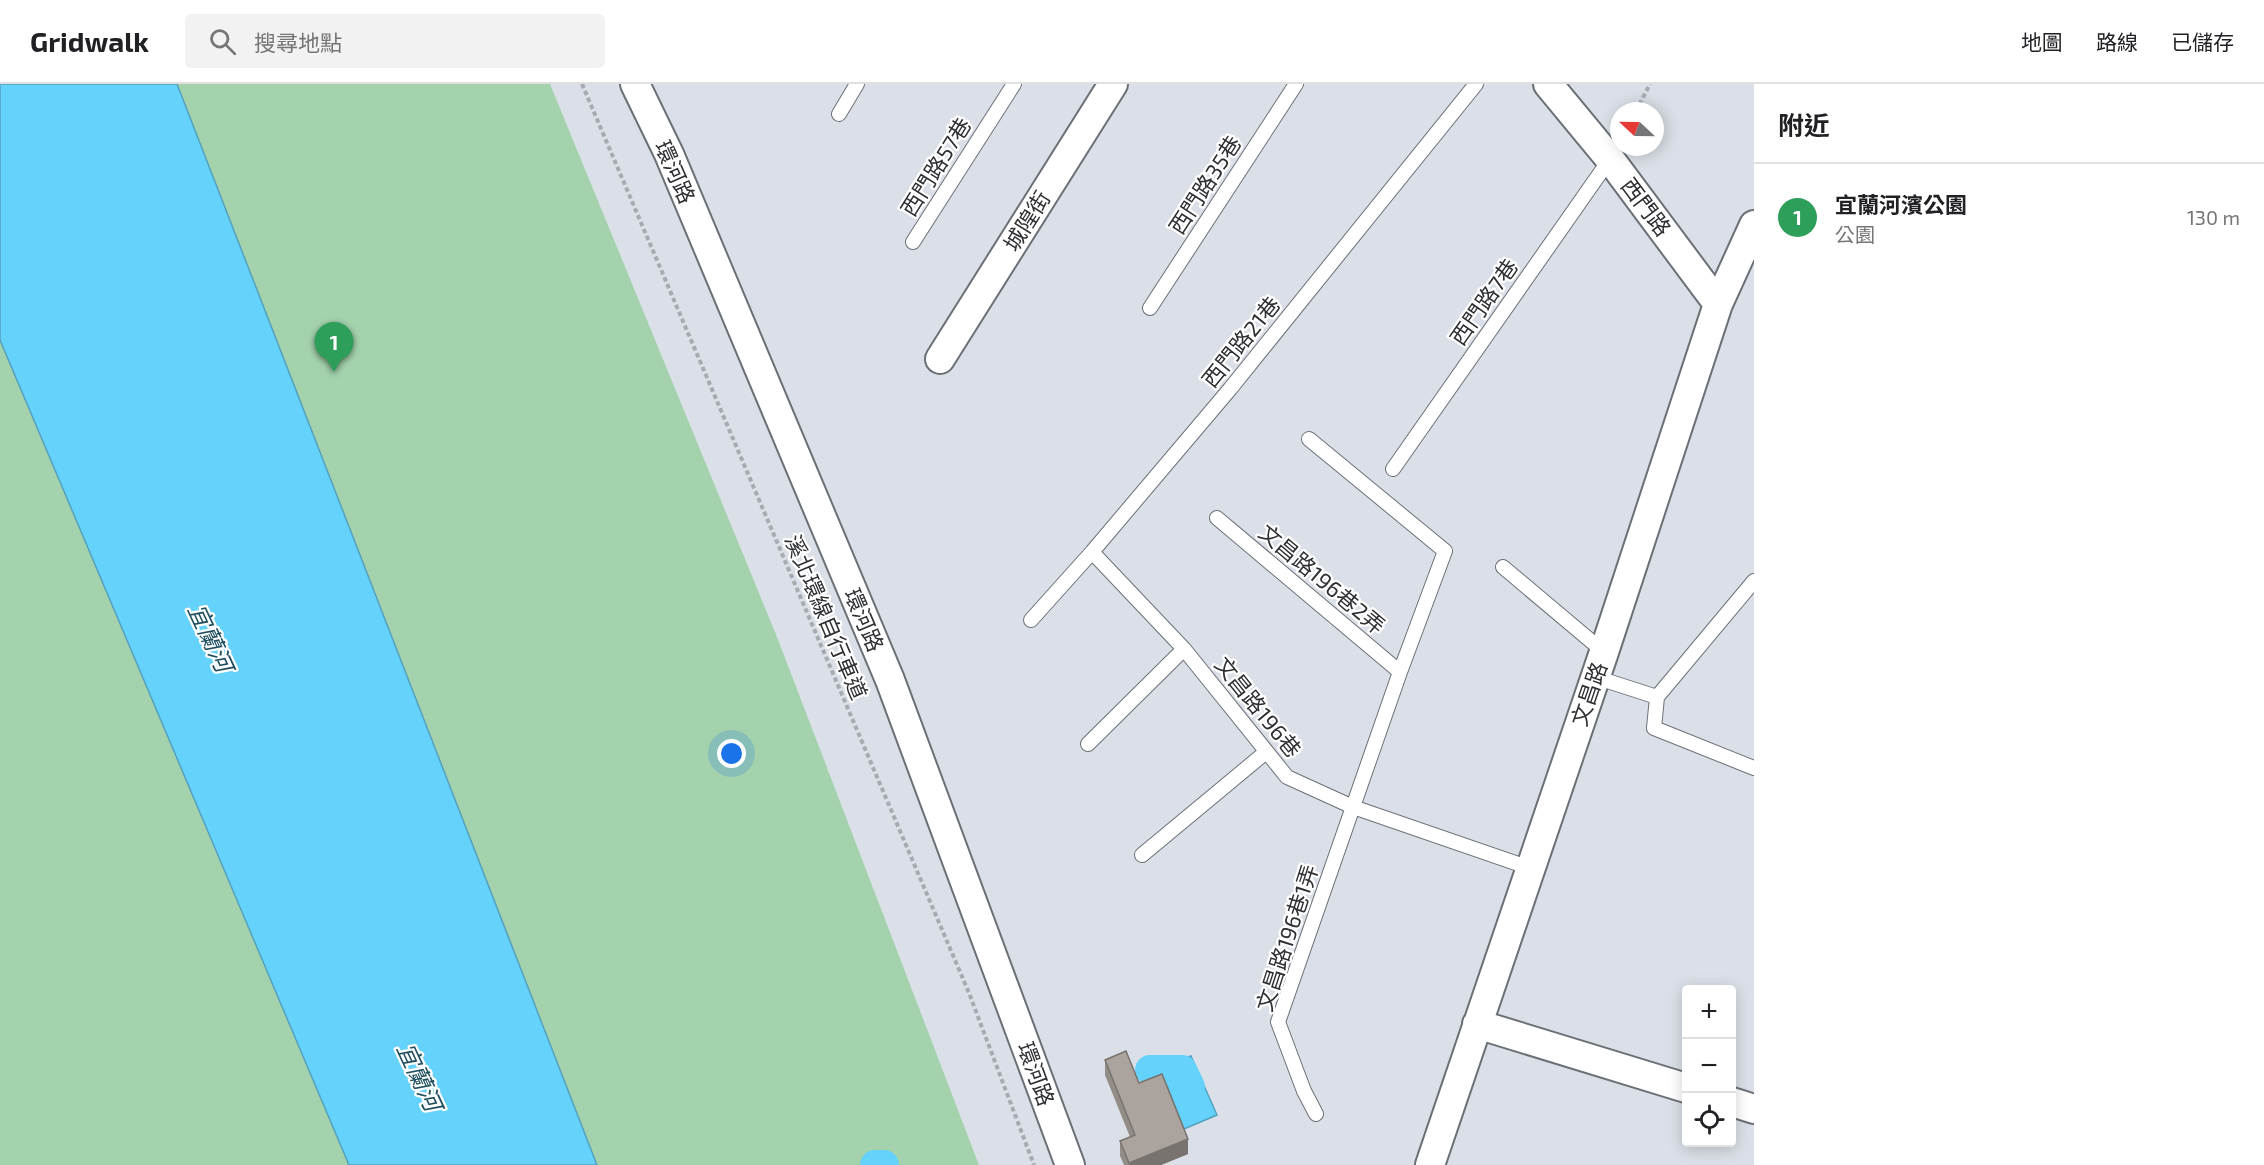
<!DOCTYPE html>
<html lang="zh-TW">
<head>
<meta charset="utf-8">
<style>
  body { margin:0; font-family:"Exo 2","Noto Sans TC",sans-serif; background:#f2f2f2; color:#202124 }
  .controls { position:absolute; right:18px; bottom:18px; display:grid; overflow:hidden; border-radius:6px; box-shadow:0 3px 15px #0003 }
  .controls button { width:54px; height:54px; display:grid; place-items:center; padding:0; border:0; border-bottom:2px solid #e0e0e0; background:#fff; color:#202124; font:30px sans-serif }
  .compass { position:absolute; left:1610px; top:18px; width:54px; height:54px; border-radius:50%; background:#fff; box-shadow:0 3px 15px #0003; rotate:292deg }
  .you { position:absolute; left:732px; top:670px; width:21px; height:21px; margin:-15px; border:4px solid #fff; border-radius:50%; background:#1a73e8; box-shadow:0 0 0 9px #1a73e833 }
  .badge { display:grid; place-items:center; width:39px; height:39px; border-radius:50%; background:#5c6401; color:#fff; font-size:20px; font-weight:700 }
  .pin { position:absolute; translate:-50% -50px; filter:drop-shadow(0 2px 3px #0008) }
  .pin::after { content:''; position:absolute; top:32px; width:21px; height:18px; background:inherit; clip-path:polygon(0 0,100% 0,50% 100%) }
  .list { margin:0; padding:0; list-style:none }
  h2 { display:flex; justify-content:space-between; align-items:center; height:78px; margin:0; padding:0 24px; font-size:26px }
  h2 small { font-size:20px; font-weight:400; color:#757577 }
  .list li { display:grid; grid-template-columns:39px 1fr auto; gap:18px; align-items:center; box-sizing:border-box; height:108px; padding:0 24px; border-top:2px solid #e0e0e0 }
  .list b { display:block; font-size:22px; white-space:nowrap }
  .list p { margin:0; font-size:20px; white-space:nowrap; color:#757577 }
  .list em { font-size:20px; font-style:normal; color:#757577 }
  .icon { flex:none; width:33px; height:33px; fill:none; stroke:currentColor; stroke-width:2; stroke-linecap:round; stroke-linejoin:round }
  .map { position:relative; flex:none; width:1754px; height:1081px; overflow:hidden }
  header { display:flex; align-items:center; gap:36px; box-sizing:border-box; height:84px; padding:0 30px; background:#fff; border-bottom:2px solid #e0e0e0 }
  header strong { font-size:28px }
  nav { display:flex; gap:33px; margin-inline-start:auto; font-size:21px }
  .search { width:420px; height:54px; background:#f2f2f2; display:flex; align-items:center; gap:15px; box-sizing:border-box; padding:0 21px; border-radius:6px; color:#757577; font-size:22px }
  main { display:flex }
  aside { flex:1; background:#fff }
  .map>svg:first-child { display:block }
  .green { fill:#a3d2ad }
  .water { fill:#64d2fa; stroke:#54a1be; stroke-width:1.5 }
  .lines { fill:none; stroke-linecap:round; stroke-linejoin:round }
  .canal { stroke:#64d2fa; stroke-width:30 }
  .service-casing { stroke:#6b7077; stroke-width:16 }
  .minor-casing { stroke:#6b7077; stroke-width:32 }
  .path { stroke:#a6abb1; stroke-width:4; stroke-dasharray:4.5 3; stroke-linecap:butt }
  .service { stroke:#fff; stroke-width:14 }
  .minor { stroke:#fff; stroke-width:28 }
  .wall { fill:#938d88 }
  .shaded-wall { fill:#78736f }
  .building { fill:#aba49e; stroke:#78736f; stroke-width:1.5 }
  .labels { text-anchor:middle; stroke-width:4.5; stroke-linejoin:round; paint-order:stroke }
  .street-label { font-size:22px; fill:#2d2f32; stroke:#fff }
  .water-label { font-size:24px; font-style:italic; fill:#1f4f5f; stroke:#fff }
</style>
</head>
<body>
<header>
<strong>Gridwalk</strong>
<div class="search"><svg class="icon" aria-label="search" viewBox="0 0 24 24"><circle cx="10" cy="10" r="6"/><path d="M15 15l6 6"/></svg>搜尋地點</div>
<nav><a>地圖</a><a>路線</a><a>已儲存</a></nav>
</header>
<main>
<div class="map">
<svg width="1754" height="1081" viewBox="0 0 1754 1081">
  <rect width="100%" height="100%" fill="#dbe0e8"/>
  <!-- green -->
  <path class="green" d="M0 0H550L777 553 979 1081H0Z"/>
  <!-- water -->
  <path class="water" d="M0 0H177L597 1081H349L0 256Z
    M1191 972 1217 1031 1184 1045 1159 982Z"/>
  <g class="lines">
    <!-- canal -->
    <path class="canal" d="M1150 986H1182L1190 1003
      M875 1081H884"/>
    <!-- service casing -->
    <g class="service-casing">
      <path id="service" d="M839 30 857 0
        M913 158 1014 0
        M1150 224 1296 0
        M1309 355 1445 467 1400 588 1278 938 1304 1007 1316 1030
        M1393 385 1610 75
        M1217 434 1400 588
        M1092 468 1184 565 1287 693 1353 723 1530 784
        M1503 483 1604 568
        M1031 536 1092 468 1230 305 1476 0
        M1595 593 1657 613 1754 497
        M1657 613 1654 644 1754 684
        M1088 660 1184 565
        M1142 771 1266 668"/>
    </g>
    <!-- minor casing -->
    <g class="minor-casing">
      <path id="minor" d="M635 0 669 70 890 596 1070 1081
        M1548 0 1610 75 1718 220
        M940 275 1113 0
        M1477 940 1686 1004
        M1732 1018 1754 1025
        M1430 1081 1604 568 1718 220 1754 141"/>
    </g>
    <!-- path -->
    <path class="path" d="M582 0 969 909 1034 1081
      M1636 27 1650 0"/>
    <!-- service -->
    <use href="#service" class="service"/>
    <!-- minor -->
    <use href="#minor" class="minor"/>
  </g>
  <!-- wall -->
  <path class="wall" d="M1105 976 1139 999 1188 1070 1161 1081H1124L1120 1072V1057L1130 1053 1105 991Z"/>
  <!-- shaded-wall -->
  <path class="shaded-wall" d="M1188 1055V1070L1161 1081H1129V1079Z"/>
  <!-- building -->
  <path class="building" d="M1126 967 1139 999 1162 990 1188 1055 1129 1079 1120 1057 1135 1051 1105 976Z"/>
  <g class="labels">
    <!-- street labels -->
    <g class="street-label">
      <text transform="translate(936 83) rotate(-58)" y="8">西門路57巷</text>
      <text transform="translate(675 88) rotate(66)" y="8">環河路</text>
      <text transform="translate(1205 101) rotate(-57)" y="8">西門路35巷</text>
      <text transform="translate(1646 123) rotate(53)" y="8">西門路</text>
      <text transform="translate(1027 137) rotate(-58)" y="8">城隍街</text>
      <text transform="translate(1484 218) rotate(-55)" y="8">西門路7巷</text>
      <text transform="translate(1241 258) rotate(-51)" y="8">西門路21巷</text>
      <text transform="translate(1322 495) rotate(40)" y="8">文昌路196巷2弄</text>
      <text transform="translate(826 533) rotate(67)" y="8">溪北環線自行車道</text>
      <text transform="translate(864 536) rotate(67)" y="8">環河路</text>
      <text transform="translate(1589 610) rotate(-71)" y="8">文昌路</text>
      <text transform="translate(1258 623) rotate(51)" y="8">文昌路196巷</text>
      <text transform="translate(1287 854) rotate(-72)" y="8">文昌路196巷1弄</text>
      <text transform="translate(1036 990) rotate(70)" y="8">環河路</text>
    </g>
    <!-- water labels -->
    <g class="water-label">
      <text transform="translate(210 554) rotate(65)" y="8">宜蘭河</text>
      <text transform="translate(419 993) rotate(65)" y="8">宜蘭河</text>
    </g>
  </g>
</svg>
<div class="controls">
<button>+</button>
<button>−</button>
<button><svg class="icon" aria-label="locate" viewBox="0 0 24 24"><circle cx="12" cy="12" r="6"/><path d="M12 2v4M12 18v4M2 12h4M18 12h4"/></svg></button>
</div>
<svg class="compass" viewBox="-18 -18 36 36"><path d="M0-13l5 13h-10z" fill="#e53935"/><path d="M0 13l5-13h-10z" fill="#757577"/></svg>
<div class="you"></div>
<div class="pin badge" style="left:334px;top:288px;background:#2e9e5b">1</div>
</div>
<aside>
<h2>附近<small></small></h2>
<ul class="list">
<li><span class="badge" style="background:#2e9e5b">1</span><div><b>宜蘭河濱公園</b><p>公園</p></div><em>130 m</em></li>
</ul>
</aside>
</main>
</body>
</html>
